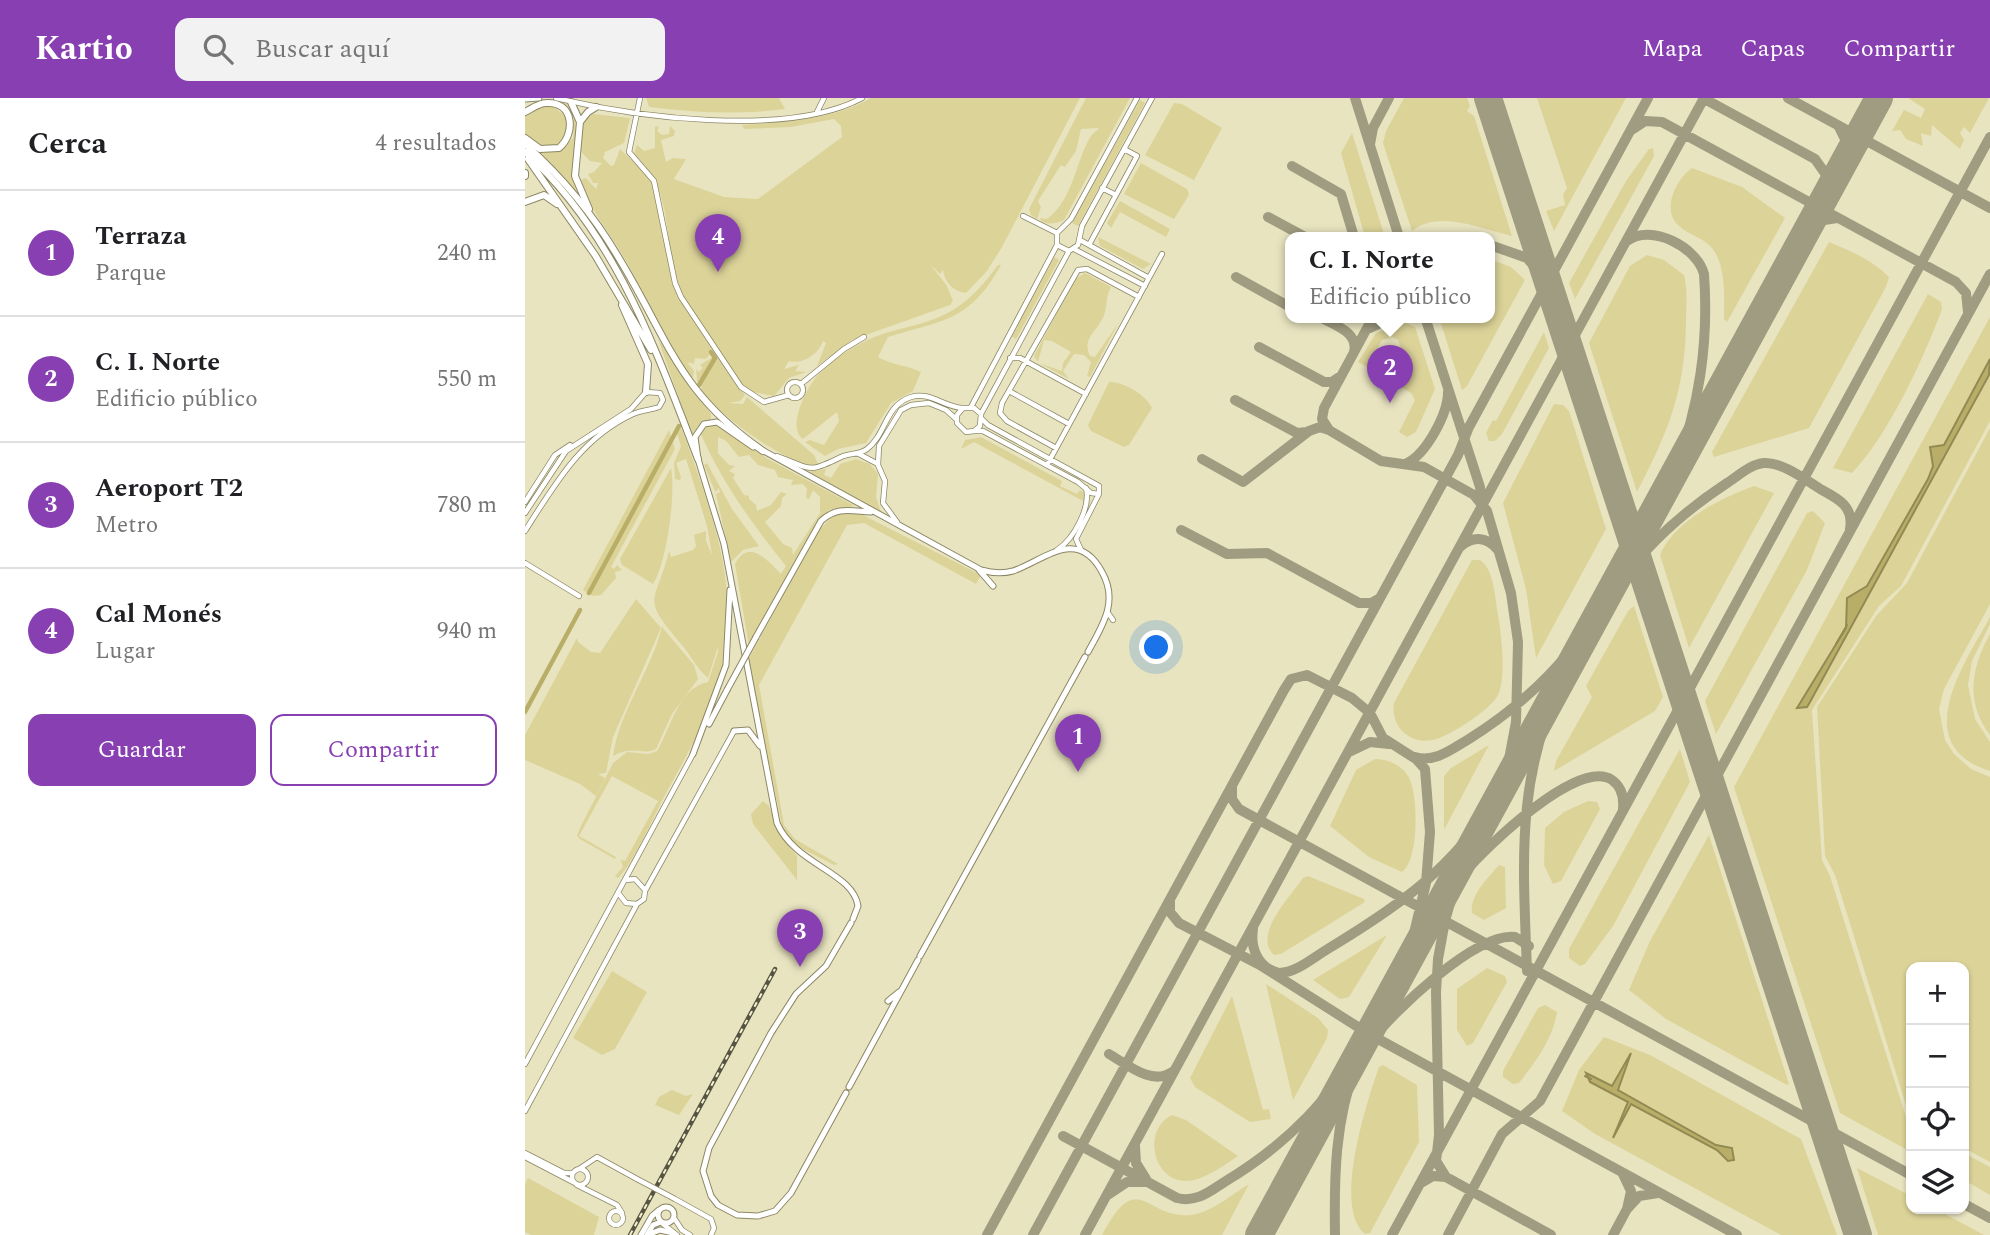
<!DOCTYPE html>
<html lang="es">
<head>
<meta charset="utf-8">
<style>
  body { margin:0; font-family:Spectral,serif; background:#f2f2f2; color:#202124 }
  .controls { position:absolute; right:21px; bottom:21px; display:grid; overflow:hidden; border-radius:14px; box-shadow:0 2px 5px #0004 }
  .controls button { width:63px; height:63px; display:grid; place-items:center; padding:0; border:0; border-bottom:2px solid #e0e0e0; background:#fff; color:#202124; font:35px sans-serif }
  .you { position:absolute; left:632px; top:550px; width:24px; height:24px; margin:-18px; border:5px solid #fff; border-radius:50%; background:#1a73e8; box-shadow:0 0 0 10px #1a73e833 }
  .badge { display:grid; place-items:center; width:46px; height:46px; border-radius:50%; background:#883fb2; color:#fff; font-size:23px; font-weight:700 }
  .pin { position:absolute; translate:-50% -58px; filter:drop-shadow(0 2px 4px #0008) }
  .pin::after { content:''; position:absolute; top:37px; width:24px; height:21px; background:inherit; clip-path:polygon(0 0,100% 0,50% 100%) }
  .popup { position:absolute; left:760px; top:134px; width:210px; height:91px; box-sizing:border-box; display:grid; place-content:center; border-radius:14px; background:#fff; filter:drop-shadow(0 2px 5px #0005); font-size:23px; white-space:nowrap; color:#757577 }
  .popup b { font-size:26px; color:#202124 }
  .popup::after { content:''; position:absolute; left:50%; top:100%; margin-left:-14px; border:14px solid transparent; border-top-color:#fff }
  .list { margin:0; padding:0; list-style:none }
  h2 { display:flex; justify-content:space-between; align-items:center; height:91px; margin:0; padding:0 28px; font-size:30px }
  h2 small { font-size:23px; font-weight:400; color:#757577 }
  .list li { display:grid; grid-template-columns:46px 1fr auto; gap:21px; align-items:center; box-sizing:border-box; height:126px; padding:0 28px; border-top:2px solid #e0e0e0 }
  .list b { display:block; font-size:26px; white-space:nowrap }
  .list p { margin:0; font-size:23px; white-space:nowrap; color:#757577 }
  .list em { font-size:23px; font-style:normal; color:#757577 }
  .actions { display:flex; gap:14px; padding:21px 28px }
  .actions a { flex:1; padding:16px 0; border:2px solid #883fb2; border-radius:14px; text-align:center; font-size:24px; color:#883fb2 }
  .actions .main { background:#883fb2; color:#fff }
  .icon { flex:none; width:38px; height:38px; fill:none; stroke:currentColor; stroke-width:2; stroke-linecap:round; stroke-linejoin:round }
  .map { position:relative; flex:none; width:1465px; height:1137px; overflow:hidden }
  header { display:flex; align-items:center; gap:42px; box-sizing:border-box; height:98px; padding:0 35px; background:#883fb2; color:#fff }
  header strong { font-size:33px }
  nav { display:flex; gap:38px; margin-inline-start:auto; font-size:24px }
  .search { width:490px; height:63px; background:#f2f2f2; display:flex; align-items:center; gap:18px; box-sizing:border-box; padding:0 24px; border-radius:14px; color:#757577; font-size:26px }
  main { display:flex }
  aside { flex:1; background:#fff }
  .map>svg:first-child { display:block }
  .green { fill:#dcd399; fill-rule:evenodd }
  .water { fill:#b9ae67; stroke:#928a54; stroke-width:2 }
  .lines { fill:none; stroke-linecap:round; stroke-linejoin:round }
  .stream { stroke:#928a54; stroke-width:2 }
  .canal { stroke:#b9ae67; stroke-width:4.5 }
  .taxiway { stroke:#a09c81; stroke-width:10 }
  .runway { stroke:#a09c81; stroke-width:28 }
  .minor-casing { stroke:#8b8765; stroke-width:6 }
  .major-casing { stroke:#8b8765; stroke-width:7 }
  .highway-casing { stroke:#8b8765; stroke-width:8 }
  .minor { stroke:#fff; stroke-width:4.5 }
  .major { stroke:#fff; stroke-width:5 }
  .highway { stroke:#fff; stroke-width:6 }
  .rail-casing { stroke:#565442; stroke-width:4.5 }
  .rail { stroke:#f6f2cd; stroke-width:2; stroke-dasharray:5; stroke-linecap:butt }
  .minor-bridge-casing { stroke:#8b8765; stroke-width:6; stroke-linecap:butt }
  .major-bridge-casing { stroke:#8b8765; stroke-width:7; stroke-linecap:butt }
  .minor-bridge { stroke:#fff; stroke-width:4.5 }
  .major-bridge { stroke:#fff; stroke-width:5 }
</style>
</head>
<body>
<header>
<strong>Kartio</strong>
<div class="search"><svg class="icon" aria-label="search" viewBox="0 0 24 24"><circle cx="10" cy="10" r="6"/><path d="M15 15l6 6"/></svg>Buscar aquí</div>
<nav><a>Mapa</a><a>Capas</a><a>Compartir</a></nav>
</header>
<main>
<aside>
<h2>Cerca<small>4 resultados</small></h2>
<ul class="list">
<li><span class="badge">1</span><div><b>Terraza</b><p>Parque</p></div><em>240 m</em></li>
<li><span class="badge">2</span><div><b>C. I. Norte</b><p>Edificio público</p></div><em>550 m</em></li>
<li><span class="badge">3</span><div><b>Aeroport T2</b><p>Metro</p></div><em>780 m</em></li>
<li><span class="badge">4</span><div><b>Cal Monés</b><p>Lugar</p></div><em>940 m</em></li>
</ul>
<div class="actions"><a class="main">Guardar</a><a>Compartir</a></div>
</aside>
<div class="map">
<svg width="1465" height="1137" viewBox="0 0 1465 1137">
  <rect width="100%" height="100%" fill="#e9e4c0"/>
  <!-- green -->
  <path class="green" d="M121 0H254L260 11C214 17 170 15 124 9Z
    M346 0H555L477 149 462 173 441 195C428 193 420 185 418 172L415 176 405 166 422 188 428 203 425 207 327 242 292 268 301 245 298 243C294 256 277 267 264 263L259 271 274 267 270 273 281 274 264 280 249 298 223 293C210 280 159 208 154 191 137 140 151 96 109 56L112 47 119 53 130 50V29L134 28 132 33 137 37 144 36 145 28 150 33 149 38 136 42 141 64 148 60 161 61 149 81 199 99 233 101 317 39 316 28 309 21 266 29 219 31 217 27C260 24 308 22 346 0Z
    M561 0H605L539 122C531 126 518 128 515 120L522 121C549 101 551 61 566 38 568 35 572 33 574 30L556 31 551 53 540 69 536 67 513 103 516 109 512 121 506 117 504 111Z
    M879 0H942L945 8 942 13 949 18 987 138C956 131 914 111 887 133L858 45 861 33Z
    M1012 0H1101L1029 133 1021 113 1040 107 1038 97 1042 90Z
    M1383 0H1464L1445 35 1439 29 1435 35 1439 42 1435 51 1407 27 1406 38 1396 35 1398 48 1381 41 1375 32 1367 33 1379 12 1396 20 1400 11Z
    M32 2C62 8 47 45 48 66 48 76 51 85 53 95L16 55 36 52 48 40 49 20Z
    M615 2 620 5 553 128 547 125Z
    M649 5 657 6 697 30 669 82 620 57Z
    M28 8 40 18 44 29 35 47 15 49 0 37V17L14 9Z
    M68 16 105 20 99 45 80 54 78 60 86 68 89 67 95 51 123 78 129 89 147 185 188 253 181 261 170 260 169 266 162 264 169 273 168 280C136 248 121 196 98 158 84 133 63 110 56 82L61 80 71 91 73 85H68L63 76 69 74 77 65 65 63 53 51 59 22Z
    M827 35 860 139H840L816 55Z
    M1128 50 1129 58 1050 201 1044 185 1101 83 1124 51Z
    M616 65 662 91 664 97 649 121 599 96Z
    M1167 70 1217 89 1260 120 1202 224 1199 221C1199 201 1201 175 1191 156 1182 139 1165 139 1153 127 1136 111 1152 80 1167 70Z
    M595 103 645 131 641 139 595 114 586 130 582 125Z
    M573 139 626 166 618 171 575 148Z
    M1304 144C1326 153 1347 162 1364 179L1361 189 1284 330 1189 359 1187 354Z
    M1122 157 1139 162 1159 177C1163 192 1161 210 1161 225 1160 294 1143 334 1112 394L1064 245 1105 168Z
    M529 159 534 162 491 241 486 238Z
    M965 161 986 169 1000 182 942 288 937 292 914 219H965Z
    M473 167H476C445 223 419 222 363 239L353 259C367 267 381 267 396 274L388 293 366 305 341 345 313 351 300 358 280 344 285 342 299 347 314 323 312 314 278 341C261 330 282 288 294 276 310 260 331 246 352 238 377 229 405 226 428 212 447 200 460 185 473 167Z
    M560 175 586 189C580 199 583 207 579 217 574 232 556 240 565 258L570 259 594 224 565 279 562 278 566 264 559 257 549 256 538 273 544 281 514 265 537 273 538 265 546 254 527 243 519 242 513 264 509 258 550 181Z
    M1403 196 1416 204 1417 211C1399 260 1363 338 1327 375L1308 370Z
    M1465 219V323L1376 488 1354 508 1287 612 1297 762 1305 778 1381 1019 1386 1027V1054L1315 1015 1209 689Z
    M879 224 890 229 910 291 891 334 882 339 874 334 890 302 886 295 876 289 884 274 873 242 868 239 857 242 842 269 833 264 851 235Z
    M1019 234 1024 250 977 336 970 343H964L961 335 968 322 971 323Z
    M133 241 186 316V321L175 326 167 337Z
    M191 257 220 297 215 303 204 305 218 306 222 299 289 357 293 366 284 369C242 351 207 326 175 293L177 289 172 283 171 271 174 274 178 270 175 267Z
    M584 284C597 283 622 297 627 310L604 347 599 349 566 333 563 327Z
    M1029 306 1038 307 1044 313 1081 431 1011 560 1001 491 978 405Z
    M183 327H192L243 361 330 408 304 412 293 422 224 548 210 466C224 439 243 463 256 476L261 468C227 426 196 383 175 334ZM193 339 201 343 214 359 224 357 233 367 250 372 253 379 268 382 266 387 278 386 282 391 281 400 284 401 288 392 295 399V415L268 457 267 450 258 446 240 424 256 408 257 400 262 396 256 394 246 407 232 413 231 407 224 401V398L219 397 208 380 210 376 204 373 210 368 204 367 193 355Z
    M156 329C184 405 217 489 197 571 186 616 162 657 140 697 130 716 107 768 93 780L90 778 98 769 96 762 100 763 133 703 87 678 54 738 91 759 90 761 55 741 52 738 55 730 88 665 102 654 123 656 132 653C147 628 153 590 183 584L193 554V549L183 580C172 571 165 556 156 546 115 497 130 509 144 453L146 459 168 452 171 448 169 437 181 433V443L187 457 182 428 161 361 151 365 156 379 155 382 150 381 149 365 156 348 152 336Z
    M1465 330V506L1419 591 1414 611 1420 642 1429 656 1446 671 1465 679V1064L1439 1050V869H1386V1020L1383 1014 1310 777 1300 758 1292 609 1351 518 1382 485Z
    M144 332 150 351 86 469 89 471 92 467 97 472 90 474 91 480 76 497 68 498 58 492Z
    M456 339 537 383 535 388 552 396 555 392 560 395V404L449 344 436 351 440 342Z
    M331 361 345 366 353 376 351 399 356 414 282 374 301 371 299 377 306 380 315 366Z
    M182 365 207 411 234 448 218 452 206 464 191 396 195 394 194 390 191 394 189 391 179 367Z
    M146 370C151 394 142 465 128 486L97 467 95 461Z
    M1229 388 1249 395 1164 550 1135 457C1149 423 1196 400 1229 388Z
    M1288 413 1300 425 1282 472 1191 636 1180 603 1282 415Z
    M312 414 334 415 456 477 451 486 339 425 322 427 234 587 259 727 270 741 313 766 309 767 270 747 257 728 223 562 293 433Z
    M947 462H955C968 470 970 497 972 511 976 533 982 577 973 597 967 611 923 639 908 642 884 647 865 627 869 605Z
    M111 501 136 530 88 639 81 675 73 676 80 680 71 698 55 686 0 662V637L52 540 53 544 66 554 75 555Z
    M1109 508 1138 599 1130 613 1029 673 1031 663 1067 599 1061 588 1103 513Z
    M1465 519V526L1447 563 1443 587 1450 621 1465 644V673C1382 647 1440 565 1465 519Z
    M137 529 169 567 173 581 147 616 131 651C118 658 108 647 88 658 94 614 126 573 137 529Z
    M1465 536V637C1440 604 1446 570 1465 536Z
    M964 647 920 730 919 731V678L926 670Z
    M1155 651 1165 684 1088 828 1060 866 1055 868 1044 860V851Z
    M850 661C862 661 877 667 883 678 894 695 894 763 877 774L844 759 805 728 831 672Z
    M238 703 244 708 255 738 272 758V782L228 726 226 716Z
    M1063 703 1072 704 1075 711 1036 783 1028 786 1019 767 1020 730 1039 714Z
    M1184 737 1264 986 1262 987 1141 921 1104 892 1125 843Z
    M974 767 980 769 981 810 959 822 947 815C945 797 962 781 974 767Z
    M783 778 839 801 840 804 756 856 749 857C727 837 766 798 778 780Z
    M862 837 824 899 815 901 788 882Z
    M962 870 980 878 982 884 948 945 942 948 932 932V891Z
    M87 873 122 894 90 951 77 957 48 940Z
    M741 886 793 920 803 932 802 940 768 1002Z
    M707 898 738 1012 744 1011 746 1021 725 1024 670 989 665 980Z
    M1020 907 1032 914C1028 941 1011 963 994 985L988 986 978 979V973L1013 910Z
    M1079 939 1125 957 1276 1041 1312 1137H1256L1070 1036 1037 1013 1054 972Z
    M858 967 892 987 894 1044 845 1135 840 1136C807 1110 842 1003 854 969Z
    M147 992 161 998 168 996 154 1017 130 1007 134 999Z
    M647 1017 661 1022 713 1058C700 1067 680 1081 664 1083 628 1086 616 1032 647 1017Z
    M1439 1055 1465 1069V1097L1439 1082Z
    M1332 1070 1386 1098V1111H1411L1459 1137H1353Z
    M3 1080 74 1119 69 1137H6L0 1134V1086Z
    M724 1086 697 1137H577C614 1068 619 1121 666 1117 687 1114 706 1097 724 1086Z"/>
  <!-- water -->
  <path class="water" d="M1465 261 1464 277 1285 604 1282 609 1272 610 1321 530 1322 500 1342 488 1403 381 1408 368 1405 349 1419 347Z
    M1106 955 1093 992 1191 1047 1207 1050 1209 1062 1203 1063 1192 1052 1106 1006 1088 1040 1103 1004 1065 984 1061 975 1087 988Z"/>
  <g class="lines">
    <!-- stream -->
    <path class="stream" d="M1311 546 1322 527
      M1060 978 1066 981"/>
    <!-- canal -->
    <path class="canal" d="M174 287 190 260 186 254
      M64 495 154 328
      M0 614 55 512"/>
    <!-- taxiway -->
    <path class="taxiway" d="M830 0 874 139
      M1178 0 1290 61 1302 78 1301 98
      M1263 0 1465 110
      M1314 29 1323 47 1320 62
      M1108 31 1120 23 1137 24 1431 184 1441 195 1443 214
      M845 46 848 30 864 0
      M767 68 816 96 829 139
      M743 119 780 139
      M1281 134 1293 123 1312 120
      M907 139H925
      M1102 143C1126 125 1172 149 1179 176 1184 246 1174 308 1150 374
      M965 147 1002 160 1023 184
      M711 179 765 209
      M795 219C809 227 834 234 829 254
      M848 219 799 310 797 321 804 332 856 363 899 369 949 397 962 413 986 495 993 544 991 624 979 688
      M900 219 955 389 957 405
      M845 230 868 219
      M734 249 799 284H807L816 278
      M710 302 772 335 782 334
      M677 361 718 384 784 333 795 329 804 332
      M882 365C901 356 923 316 923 294
      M656 432 702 456 742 455 834 505H846L855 500
      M935 449C947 438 961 438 972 451
      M1074 513C1109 459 1149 420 1202 385 1213 378 1226 366 1239 365 1258 364 1282 383 1297 392 1314 401 1329 409 1325 431
      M824 654 845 644 864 646
      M890 659C910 665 927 651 944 641 1000 606 1043 564 1077 508
      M707 688V701L714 711 1386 1077
      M940 774C961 749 1054 659 1087 682 1097 689 1099 700 1098 711
      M645 801V814L654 825 735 867 844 936 1212 1137
      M728 831C725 850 733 870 754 875 772 875 790 858 806 849 880 804 924 772 973 700
      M901 831 924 795
      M1002 873C998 763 990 676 1041 575
      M843 939 864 898
      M845 944C868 914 951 834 990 839L1004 848
      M584 956C603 967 627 988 647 974
      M538 1038 652 1100C672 1105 685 1093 701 1083 764 1045 807 999 844 936
      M610 1048 611 1065 621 1081
      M1098 1076 1106 1093 1102 1111 1114 1098 1133 1095
      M921 1079 911 1063 914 1037 911 894 913 861 920 823 931 784 957 729
      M896 1085 908 1078 921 1079 1026 1137
      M584 1096 602 1084H620
      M1439 1106 1465 1120
      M462 1137 759 592 766 581 782 577 827 600 845 615 858 640 891 661 900 671 905 734 901 785 885 852 868 891
      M508 1137 933 357 944 329 1123 0
      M560 1137 1179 0
      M810 1137C809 1078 810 1023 831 967
      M867 1137 1465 39
      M923 1137 977 1036 1015 1003 1465 176
      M1088 1137 1102 1111"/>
    <!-- runway -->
    <path class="runway" d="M963 0 1333 1137
      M734 1137 1354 0"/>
    <!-- minor casing -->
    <g class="minor-casing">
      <path id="minor" d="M31 0C110 19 262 40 337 0
        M115 0 104 54 129 83 150 185 156 199 216 289 239 304 264 297
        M292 14 299 0
        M577 90 591 97
        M498 118 532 135
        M555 142 624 180
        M532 147V135L546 121 612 0
        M532 147 544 153
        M564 147 612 58 599 51
        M549 151 620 188
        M485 260H495L561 296
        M262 292a8 8 0 1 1 16 0a8 8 0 1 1-16 0Z
        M276 286 319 251 339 239
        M484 293 544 326
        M446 309 532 147
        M456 316 449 310H438L432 317V325L441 334 449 333 455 328 456 316 544 153 553 147 557 128 627 0
        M457 321 463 327 574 388V396L551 441 556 452
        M450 333H458L553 384 566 395 574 396
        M531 350 482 323 475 315 477 305 553 172 562 171 614 199
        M334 356 353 366
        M252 358C287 371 282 376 316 359 325 355 334 357 342 351 361 337 360 307 386 299 405 293 419 309 437 310
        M522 367 637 156
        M0 404 30 357 45 347
        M0 415 41 353 106 311 121 294 135 295 138 302 134 309C126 312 117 312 108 316 56 340 30 386 0 433
        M372 424 358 405 360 383 353 367 354 348 376 312 386 307 404 305 421 312 431 321
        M532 452C549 441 566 409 561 390
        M0 465 54 498
        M583 515 588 522
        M101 782 110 781 120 792
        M94 796 101 805 112 806
        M0 966 168 656
        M0 1013 112 806 119 801 120 793 209 633
        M0 1055 39 1075H48
        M0 1059 48 1084
        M54 1071 72 1059 112 1081
        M47 1079a8 8 0 1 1 16 0a8 8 0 1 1-16 0Z
        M52 1087 92 1107 97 1115
        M150 1101 186 1121 189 1130 186 1137
        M84 1120a7 7 0 1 1 14 0a7 7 0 1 1-14 0Z
        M149 1120 157 1132 165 1137
        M138 1126 152 1137"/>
    </g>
    <!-- major casing -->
    <g class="major-casing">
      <path id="major" d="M0 1 14 0
        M228 349 192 324 179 326 170 339 173 361 199 446 252 725C270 767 328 774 333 808L328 821
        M237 352 456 472C467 475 477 476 488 473 518 463 552 428 577 474 594 504 577 528 563 554
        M454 472 468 488
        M231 539 296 423C312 408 326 413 346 414
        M184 626 202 592
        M209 633 223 632 235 648
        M168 656 201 567 205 492
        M395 858 560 559
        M363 903 374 894
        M324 989 393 862
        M321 995 266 1095 250 1113 233 1118 212 1117 193 1107 186 1098 178 1073 184 1050 246 935 271 896 301 868 326 825
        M133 1117a8 8 0 1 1 16 0a8 8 0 1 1-16 0Z
        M116 1137 127 1118 134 1112
        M122 1137 135 1132 148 1135
        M122 1137 128 1127 136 1124"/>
    </g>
    <!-- highway casing -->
    <g class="highway-casing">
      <path id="highway" d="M46 4 55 24 50 78 64 111
        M0 14C6 11 14 5 21 5 49 3 51 36 34 50L15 51 0 40
        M55 24 63 14 71 9
        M0 46C37 79 70 119 95 162 144 243 154 295 238 353
        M0 54C91 136 130 250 173 361
        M3 61 70 157 126 252
        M0 75V78
        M0 104 19 97 32 106
        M97 207 123 266 121 294"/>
    </g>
    <!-- minor -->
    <use href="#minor" class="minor"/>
    <!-- major -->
    <use href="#major" class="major"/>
    <!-- highway -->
    <use href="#highway" class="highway"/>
    <!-- rail casing -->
    <g class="rail-casing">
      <path id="rail" d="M266 843 268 839
        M105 1137 250 871"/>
    </g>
    <!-- rail -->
    <use href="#rail" class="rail"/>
    <!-- minor-bridge casing -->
    <g class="minor-bridge-casing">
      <path id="minor-bridge" d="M112 1081 150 1101"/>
    </g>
    <!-- major-bridge casing -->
    <g class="major-bridge-casing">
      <path id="major-bridge" d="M202 592 231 539"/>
    </g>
    <!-- minor-bridge -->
    <use href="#minor-bridge" class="minor-bridge"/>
    <!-- major-bridge -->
    <use href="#major-bridge" class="major-bridge"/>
  </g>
</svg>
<div class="controls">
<button>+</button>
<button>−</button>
<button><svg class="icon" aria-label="locate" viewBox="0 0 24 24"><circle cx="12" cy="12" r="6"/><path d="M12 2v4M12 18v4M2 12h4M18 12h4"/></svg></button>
<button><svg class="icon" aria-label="layers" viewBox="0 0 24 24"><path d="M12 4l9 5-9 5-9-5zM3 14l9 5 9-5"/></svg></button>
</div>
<div class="you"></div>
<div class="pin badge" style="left:553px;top:674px">1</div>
<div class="pin badge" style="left:865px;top:305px">2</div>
<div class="popup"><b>C. I. Norte</b>Edificio público</div>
<div class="pin badge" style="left:275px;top:869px">3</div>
<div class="pin badge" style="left:193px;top:174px">4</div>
</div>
</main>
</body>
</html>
